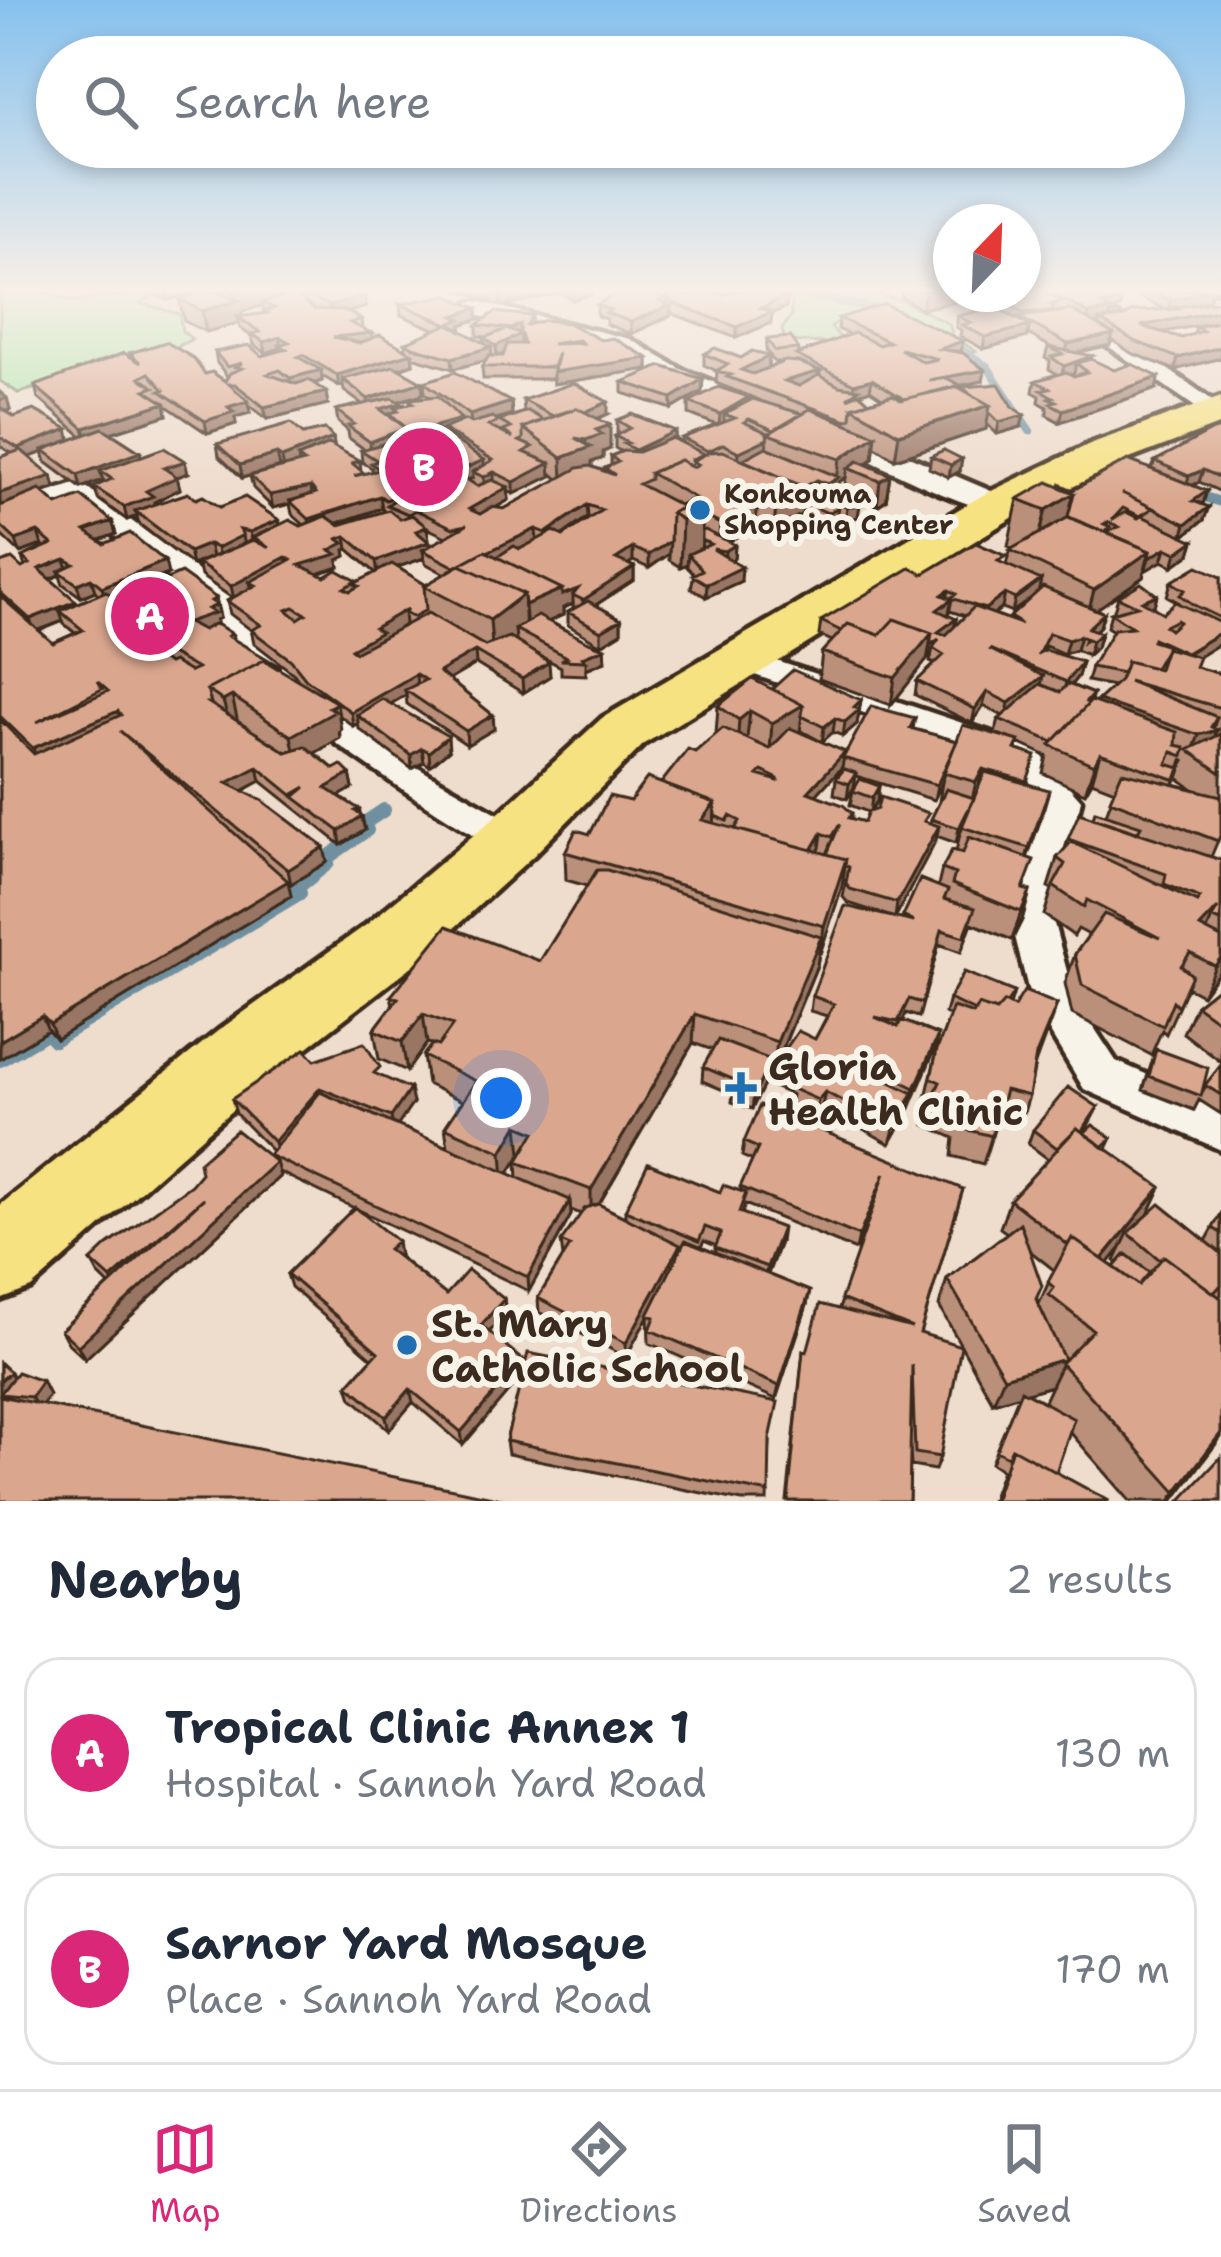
<!DOCTYPE html>
<html lang="en">
<head>
<meta charset="utf-8">
<style>
  body { margin:0; font-family:"Shantell Sans",sans-serif; background:#f6f6f7; color:#1f2937 }
  .compass { position:absolute; left:933px; top:204px; width:108px; height:108px; border-radius:50%; background:#fff; box-shadow:0 6px 18px #0003; rotate:23deg }
  .you { position:absolute; left:501px; top:1098px; width:42px; height:42px; margin:-30px; border:9px solid #fff; border-radius:50%; background:#1a73e8; box-shadow:0 0 0 18px #1a73e833 }
  .badge { display:grid; place-items:center; width:78px; height:78px; border-radius:50%; background:#db2777; color:#fff; font-size:39px; font-weight:700 }
  .pin { position:absolute; translate:-50% -50%; border:6px solid #fff; box-shadow:0 3px 12px #0006 }
  .list { margin:0; padding:0; list-style:none }
  h2 { display:flex; justify-content:space-between; align-items:center; height:156px; margin:0; padding:0 48px; font-size:51px }
  h2 small { font-size:39px; font-weight:400; color:#747a83 }
  .list li { display:grid; grid-template-columns:78px 1fr auto; gap:36px; align-items:center; box-sizing:border-box; height:192px; margin:0 24px 24px; padding:0 24px; border:3px solid #e0e1e3; border-radius:36px }
  .list b { display:block; font-size:45px; white-space:nowrap }
  .list p { margin:0; font-size:39px; white-space:nowrap; color:#747a83 }
  .list em { font-size:39px; font-style:normal; color:#747a83 }
  .icon { flex:none; width:66px; height:66px; fill:none; stroke:currentColor; stroke-width:2; stroke-linecap:round; stroke-linejoin:round }
  .map { position:relative; flex:none; width:1221px; height:1501px; overflow:hidden }
  .search { position:absolute; background:#fff; box-shadow:0 6px 18px #0003; left:36px; right:36px; top:36px; height:132px; display:flex; align-items:center; gap:30px; box-sizing:border-box; padding:0 42px; border-radius:66px; color:#747a83; font-size:45px }
  .sheet { height:588px; background:#fff }
  nav { display:flex; justify-content:space-around; align-items:center; box-sizing:border-box; height:168px; border-top:3px solid #e0e1e3; background:#fff; font-size:33px; color:#747a83 }
  nav a { display:grid; justify-items:center; gap:6px }
  nav .on { color:#db2777 }
  .map>svg:first-child { display:block }
  .green { fill:#afe8ac; stroke:#758965; stroke-width:3 }
  .lines { fill:none; stroke-linecap:round; stroke-linejoin:round }
  .stream-far2 { stroke:#7090a0; stroke-width:8 }
  .stream-far1 { stroke:#7090a0; stroke-width:10 }
  .stream { stroke:#7090a0; stroke-width:14 }
  .minor-casing { stroke:#3b2a1e; stroke-width:9 }
  .trunk-casing { stroke:#3b2a1e; stroke-width:9 }
  .minor { fill:#f7f3e8; fill-rule:evenodd }
  .trunk { fill:#f7e281; fill-rule:evenodd }
  .wall { fill:#bb907a; stroke:#3b2a1e; stroke-width:3; fill-rule:evenodd }
  .shaded-wall { fill:#997563; stroke:#3b2a1e; stroke-width:3 }
  .building { fill:#daa78e; stroke:#3b2a1e; stroke-width:3; fill-rule:evenodd }
  .poi-dot { fill:#1f6fb2; stroke:#f7f3e8; stroke-width:4.5 }
  .labels { text-anchor:middle; stroke-width:12; stroke-linejoin:round; paint-order:stroke }
  .far-poi-label { font-size:27px; font-weight:bold; fill:#3b2a1e; stroke:#f7f3e8; text-anchor:start }
  .near-poi-label { font-size:39px; font-weight:bold; fill:#3b2a1e; stroke:#f7f3e8; text-anchor:start }
</style>
</head>
<body>
<div class="map">
<svg width="1221" height="1501" viewBox="0 0 1221 1501">
  <rect width="100%" height="100%" fill="#eedccd"/>
  <filter id="ink" filterUnits="userSpaceOnUse"><feTurbulence type="fractalNoise" baseFrequency=".00833" numOctaves="2"/><feDisplacementMap in="SourceGraphic" scale="24" xChannelSelector="R" yChannelSelector="G"/><feConvolveMatrix kernelMatrix="1 2 1 2 8 2 1 2 1" color-interpolation-filters="sRGB"/></filter>
  <g filter="url(#ink)">
    <!-- green -->
    <path class="green" d="M17 290H40L72 301 164 290 140 303 179 314 182 331 192 339 171 350 18 393 0 381V293Z
      M760 290H863L903 301 949 324 953 336 975 351 968 353C930 335 869 293 831 327L846 344 785 341 782 329 791 316 792 300Z"/>
    <g class="lines">
      <!-- stream-far2 -->
      <path class="stream-far2" d="M778 290 888 311
        M949 341 987 366 1030 431"/>
      <!-- stream-far1 -->
      <path class="stream-far1" d="M1194 494 1221 502
        M988 531 1028 510"/>
      <!-- stream -->
      <path class="stream" d="M0 1060 47 1032 54 1040 300 893 297 888 328 863 324 860 367 830 360 826 384 810"/>
      <!-- minor casing -->
      <g class="minor-casing">
        <path id="minor" d="M476 301 630 339 681 369 771 405 768 410H750L665 379 614 349 468 313V303Z
          M1117 315 1128 322 1111 330 1221 406V425L1082 328Z
          M833 424 1010 499 1014 505 1010 511C979 519 857 454 824 437L820 432 824 427Z
          M75 484 85 486 233 597 246 626 264 646 404 760 525 829 530 839 525 849 511 852 497 849C422 803 236 690 208 608L71 502 0 526V508Z
          M741 649 1034 747 1081 800 1053 920 1074 997 1116 1061 1221 1107V1150L1084 1089 1031 1001 1011 920 1043 802 1008 763 729 666 724 659Z"/>
      </g>
      <!-- trunk casing -->
      <g class="trunk-casing">
        <path id="trunk" d="M1221 397V424L1124 461 1017 515 644 744 534 855 416 963 273 1074 31 1288 0 1300V1205L219 1030 366 925 488 823 602 718 983 495 1092 443Z"/>
      </g>
      <!-- minor -->
      <use href="#minor" class="minor"/>
      <!-- trunk -->
      <use href="#trunk" class="trunk"/>
    </g>
    <!-- wall -->
    <path class="wall" d="M150 290H192V292L168 300 151 293Z
      M205 290H348L366 307 348 312 361 319 362 328 373 338 406 350 405 343 436 330 401 315 400 304 477 308 478 319 461 325V331L484 343V338L487 337 477 336V325L532 316V324L601 340 648 358V369L553 384V379H483L482 367 487 360 453 369 412 357 413 364 399 369 422 382 423 394 399 402 401 406 410 404V399L430 397 425 393 424 382 511 402 512 414 496 419 499 421 524 412 523 400 608 414 598 419 610 449 603 452V458L592 462V467L605 471V468L611 465V456L622 452 615 448V436L619 433 617 432V420L675 431V440L682 443V438L717 425 689 414V402L749 397V401L768 404 716 383 717 371 704 365V354L741 358 769 356 768 368 784 362H774L766 350 767 339 798 349V354L850 335 838 329 839 318 960 352 985 370 983 381 961 386V389L963 390V387L1021 427 997 434 987 424 986 429 895 459 874 446 873 459 865 464 890 475 886 500 877 506 844 492 846 477 839 482 838 490 826 497 816 492 805 499V502L825 501V498L833 493 858 517 845 520 837 516 836 520 826 526 802 514 774 530 756 521V524L729 542 735 545 734 558 731 560 741 581 706 597 691 588 694 574 687 567V564L680 567 669 560V554L649 568 633 561 628 564 634 567V580L596 605 621 619V633L601 645 568 625V612L573 609V604L563 608V615L549 621 586 641 604 648 605 661 586 669V675L561 674V667L533 652 550 676 523 693 476 664 449 680 493 715 494 729 467 745 407 704 406 695 390 704 449 750 430 766 424 762 412 769 359 729 358 723 353 726 339 715 340 738 315 753 334 769 350 774 353 788 339 796 362 816 365 830 341 845 261 781 243 791 327 862 291 884 286 880 291 896 56 1039 48 1030 0 1059V563L22 568 25 567 22 557 44 547 42 545 20 553 0 534V457L11 453 0 446V392L7 398 10 410 6 411 14 417 71 440 82 436 38 398 35 386 131 357 130 353 205 374 225 381 227 376 217 363 215 352 262 356 281 351 280 348 266 353 254 345 252 337 240 328 239 323 206 332 184 321 179 299ZM263 305 264 313 242 317V312ZM322 376 339 386 343 385 344 391 362 404 336 410 338 422 348 431 349 438 364 449 361 450 362 462 372 468V472L364 474 361 471 360 461 334 447 333 438 303 434 217 444 219 456 242 478 280 467 281 468 250 476 253 488 273 508 290 504 292 514 304 525 301 526 280 525 279 520 220 507 196 499 155 505 154 502 180 489 177 477 188 473 141 456 140 452 111 433 167 415 165 405 207 433 236 424 235 417 250 413 249 405 267 419 328 404 314 384 322 381ZM870 390 882 398 869 402 860 393ZM43 452 46 462 81 488 103 480 104 483 94 487 98 499 127 520 137 516 139 524 192 565 212 557 198 563 201 576 232 598 227 601 230 614 251 630 254 643 294 674 299 681 280 670 279 666 234 640 232 634 218 625 216 620 220 618 216 598 118 600 114 597 168 574 99 540 116 534 112 521 57 505 42 492 55 488 29 457ZM551 473 558 479 504 509 495 508 509 500 508 491 514 494 551 476ZM382 508 385 511 339 525 337 523ZM427 528 446 537 429 546 427 541ZM348 549 376 573 357 582 325 577 318 573 339 567 338 560 346 556 345 550ZM424 558 425 563 445 574 426 585 397 567ZM60 575 63 584 81 597 95 591 99 595 77 604 51 579ZM63 621 64 624 75 633 53 643 39 631ZM155 635 158 638 150 642 152 652 141 642Z
      M456 290H592V294L573 300 560 293 501 306 491 302V298L476 297V295Z
      M693 290H767L787 296 786 307 772 314 771 323 736 338 673 314 670 310V316L631 334 606 324V319L597 316V305L667 298 668 304V295L689 296 696 294 693 293Z
      M902 290H951L964 295 963 300 922 309 901 297Z
      M1136 290H1221V292L1211 294 1209 301 1192 305 1221 321 1162 332 1182 338 1194 334 1196 327 1221 321 1175 370 1131 353 1112 340 1110 345 1076 353 1156 389 1060 422 1047 415V407L1039 402 1040 396 1033 392 1035 381 1057 374 1049 369 1050 361 1045 358 1048 347 1052 348 1028 334 1027 337 983 349 960 336 961 330 956 327 958 316 1009 315 992 301 994 294 1122 297 1120 308 1116 309 1115 313 1110 314 1109 319 1166 310 1135 295Z
      M703 379 702 391 672 409 623 393V382Z
      M1221 428V492L1199 482 1192 485 1203 504 1204 520 1183 536 1194 541 1190 554 1173 566 1162 561 1144 571 1143 577 1096 609 1104 613 1100 626 1095 631 1101 633 1097 647 1088 655 1076 650 1064 654 1045 646 1043 650 1082 662 1078 676 1071 685 1093 694 1091 701 1097 703 1098 700 1113 686 1087 681 1091 667 1113 631 1107 627 1111 613 1116 612 1114 610 1118 597 1157 595 1153 608 1163 613 1178 602 1167 596 1171 582 1221 577V643L1198 657 1195 667 1221 674V833L1211 857 1221 860V966L1202 995 1187 987 1166 1034 1162 1030 1151 1055 1072 1014 1065 983 1075 954 1089 935 1078 929 1074 936 1044 915 1052 889 1048 887 1057 858 1065 849 1068 839 1093 818 1106 814 1115 790 1092 781 1085 793 1043 773 1047 756 1018 743 1017 749 1041 818 1027 857 1025 889 1030 891 1022 920 1012 940 972 923 961 952 939 944 919 1017 906 1013 903 1021 938 1035 935 1049 910 1108 890 1144 822 1106 816 1115 791 1103 792 1095 769 1085 771 1070H769L752 1109 732 1102 733 1094 702 1081 703 1067 713 1050 693 1043 599 1204 625 1217V1210L720 1192 740 1191 753 1161 742 1156 744 1142 963 1189 920 1333 940 1457 935 1470 911 1466 910 1449 909 1501H787L803 1351 807 1352 839 1309 870 1215 856 1250 745 1204 742 1214 780 1242 768 1274 807 1305 776 1399 649 1343 648 1315 626 1357 539 1312 538 1298 563 1257 561 1242 581 1214 571 1210V1215L529 1291 359 1210 399 1255 398 1256 446 1295 504 1299 506 1313 489 1332 524 1371 770 1442 767 1501H742L508 1454 506 1441 523 1374 463 1445 413 1402 389 1430 352 1398 348 1385 372 1358 291 1287 287 1274 354 1208 279 1172 280 1176 85 1359 68 1343 61 1330 109 1285 98 1274 91 1261 270 1157 272 1151 236 1114 232 1099 315 1060 382 1077 413 1103 397 1126 448 1147 445 1127 462 1101 427 1084 423 1056 432 1044 427 1043 407 1071 379 1059 374 1030 393 1005 391 996 540 961 587 886 566 880 565 852 630 801 661 783 716 734 718 706 772 689 861 700 857 724 843 736 833 732 822 742 800 730V732L845 752 915 718 913 729 957 741 1008 738 995 733 999 719 1003 716 983 706 972 723 915 695 917 681 935 664 930 662 931 657 927 659 891 705 819 679 822 652 832 641 819 635 821 621 923 574 1006 565 1010 550 1013 548 1008 546 1018 499 1057 486 1073 490 1152 469 1155 461ZM1030 599 1010 620 994 614 1002 608 1012 612ZM950 611 965 616 954 627 956 619 947 615ZM1182 760 1184 761 1178 778 1193 789 1174 784ZM842 767 836 779 834 794 847 799 854 787 856 776 934 800 942 782 939 802 930 823 877 809 870 811 877 801 879 786 853 791 850 805 868 812 864 822 852 819V813L816 795ZM960 834 956 851 942 869 938 886 903 916 902 919 812 996 810 1011 827 1016 815 1039 777 1063 817 965 819 954 843 880 846 881 843 897 848 903 895 918 937 836 956 843ZM521 1154 517 1162 518 1178 508 1174ZM704 1241 716 1246 715 1253 701 1247Z
      M944 450 960 471 949 477 929 468 931 456Z
      M1221 985V1062L1183 1033 1196 1005Z
      M1014 992 1010 1005 1014 1007 1057 1004 1035 1064 1029 1096 1020 1125 997 1119 983 1164 952 1156 954 1138 925 1125 929 1109 924 1106 937 1050 950 1016 945 1013 949 999Z
      M1156 1049 1202 1092 1221 1065V1114L1199 1100 1194 1110 1143 1090Z
      M1098 1107 1084 1133 1112 1138 1107 1149 1148 1215 1206 1241 1221 1214V1295L1219 1297 1221 1437 1173 1501H1130L1070 1432 1056 1472 1109 1501H991L1002 1470 991 1463 1019 1395 993 1403 939 1306 947 1279 1007 1233 1000 1228 1010 1200 1048 1159 1028 1144 1033 1130ZM1121 1248 1115 1261 1118 1263 1114 1267 1108 1263ZM1030 1251 1054 1270 1039 1304 1037 1300ZM1051 1386 1044 1401 1046 1403 1027 1393Z
      M0 1363 13 1377 49 1395 43 1404 0 1501Z"/>
    <!-- shaded-wall -->
    <path class="shaded-wall" d="M166 290H192V292L168 300Z
      M238 290H310L287 296 278 290 279 300 262 302 263 305 242 312 243 321 238 317 239 323 206 332 202 311 235 302 233 292Z
      M524 290H560V293L501 306 500 295Z
      M573 290H592V294L573 300Z
      M925 290H951V294H972L964 295 963 300 922 309Z
      M1206 290H1221V292L1211 294 1209 301 1168 310 1171 300Z
      M365 296 366 307 332 317 330 306Z
      M787 296 786 307 772 314 771 323 736 338 737 327 761 308Z
      M1122 297 1120 308 1116 309 1115 313 1110 314 1108 321 1100 320V323L1087 325 1089 314 1101 305Z
      M667 298V306L671 305 670 316 631 334V322Z
      M477 308 478 319 461 325 462 330 449 324 454 316Z
      M1221 310V321L1138 337 1141 326Z
      M520 324 521 345 497 357 496 346 511 329Z
      M1030 326 1027 337 983 349 985 337Z
      M372 333 373 345 334 348 333 337Z
      M1113 334 1110 345 1065 355 1068 344Z
      M280 337 282 346 280 345V348L266 353 264 342Z
      M963 341 961 352 940 349Z
      M491 347 492 359 453 369 452 358Z
      M1221 347V358L1175 370 1178 358Z
      M412 353 413 364 348 384 343 379V385L339 386 337 375Z
      M769 356 768 368 740 381 741 370Z
      M1092 356 1089 367 1076 363 1074 373 1061 377 1064 366Z
      M648 358V369L553 384V367Z
      M321 370 322 381 292 390 290 378Z
      M985 370 983 381 927 392 929 380Z
      M820 371 819 383 784 392 785 381Z
      M1159 377 1156 389 1060 422 1063 410Z
      M703 379 702 391 672 409V398Z
      M872 379 870 390 858 394 846 410 853 394 854 384Z
      M422 382 423 394 369 410 368 399Z
      M326 392 328 404 267 419 264 407Z
      M749 397 748 409 724 414V423L719 426 720 414Z
      M7 398 10 410 0 413V400Z
      M248 401 250 413 235 417 236 424 207 433 205 421 228 407Z
      M511 402 512 414 471 427 470 415Z
      M608 402V414L562 433V421Z
      M165 403 167 415 88 440 84 428Z
      M401 403 402 415 395 407 396 417 390 413V418L380 409Z
      M990 405 986 429 895 459 899 434Z
      M1024 415 1021 427 997 434 999 422Z
      M461 419 462 431 443 429V436L412 445 411 433Z
      M610 425V449L603 452V458L592 462V471L563 483 562 458 586 449V440L596 430Z
      M406 428 407 440 371 454 370 442Z
      M68 429 71 442 22 460 18 448Z
      M675 431V443L635 462V450Z
      M876 435 873 459 855 471 848 468 846 477 839 482 838 490 826 497 828 484 837 479 840 459Z
      M333 438 335 451 298 457 299 464 284 471 282 458Z
      M767 439 766 451 738 464 739 452Z
      M140 452 143 464 100 471 103 480 81 488 78 475Z
      M277 454 280 467 242 478 240 465Z
      M962 459 960 471 949 477 951 465Z
      M484 460V473L473 472V478L457 484 456 472Z
      M185 461 188 473 177 477 180 489 154 502 156 509 135 511 137 516 127 520 124 507 146 491 164 468Z
      M550 463 551 476 514 494V482Z
      M430 464 431 476 403 477 404 486 401 488 400 475Z
      M1203 470 1199 482 1185 489 1189 476Z
      M494 472V485L484 490V477Z
      M890 475 886 500 877 506 880 481Z
      M52 476 55 488 0 508V493Z
      M817 480 816 492 805 499 802 514 774 530 776 505Z
      M311 487 313 500 290 501V504L273 508 270 495Z
      M508 487 509 500 470 522 469 509Z
      M1207 491 1203 504 1193 501Z
      M1074 493 1062 540 1034 557 1046 510Z
      M380 496 382 508 311 532 309 519Z
      M758 499 756 524 718 549 720 524Z
      M587 505 588 517 547 546 546 533Z
      M860 505 858 517 845 520 847 507Z
      M838 507 836 520 826 526 828 513Z
      M1209 507 1204 520 1182 537 1186 524Z
      M703 511 701 558 688 554 687 564 680 567 682 520Z
      M279 520 281 532 254 537 255 543 253 545 250 532Z
      M112 521 116 534 89 544 85 531Z
      M427 527 429 540 417 544 416 531Z
      M536 529 537 542 480 566 479 556Z
      M38 532 42 545 20 553 16 540Z
      M243 535 245 548 220 561 217 548Z
      M346 536 348 549 345 550 346 556 338 560 339 567 302 579 300 565 330 550 338 539Z
      M670 541 669 554 649 568V555Z
      M1194 541 1190 554 1173 566 1177 553Z
      M429 542 430 554 423 550 424 558 378 574 376 561Z
      M209 544 212 557 192 565 189 552Z
      M735 545 734 558 724 564 725 551Z
      M633 548V561L616 572V559Z
      M1166 548 1162 561 1145 571 1149 558Z
      M1150 551 1143 577 1087 616 1094 590Z
      M286 557 289 570 256 585 250 582 252 590 234 599 231 586Z
      M65 559 69 572 59 571 60 575 43 582 39 569Z
      M165 561 168 574 106 601 102 587Z
      M634 567V580L583 613V600Z
      M742 567 741 581 706 597 707 584Z
      M91 578 95 591 81 597 77 584Z
      M1041 580 1038 594 1012 612 1015 599Z
      M562 589H578L573 595V604L563 608V615L527 631 525 605Z
      M949 590 946 604 952 599 949 613 935 623 942 595Z
      M524 594 526 633 515 629 516 640 493 659 490 620Z
      M1005 594 1002 608 982 622 985 609Z
      M1157 595 1153 609 1142 601Z
      M216 598 220 618 216 620 218 627 166 643 162 629 208 609 211 601Z
      M76 601 81 614 60 611 63 621 34 632 30 619Z
      M407 609 404 613 405 624 353 663 351 649 374 628Z
      M1104 613 1100 626 1084 641 1088 628Z
      M621 619V633L601 645V631Z
      M956 619 953 633 933 648 931 657 928 659 930 646 938 632Z
      M152 622 155 635 135 645 131 631Z
      M1221 632V643L1183 666 1186 654Z
      M932 633 927 660 891 705 895 678Z
      M1101 633 1097 647 1088 655 1092 641Z
      M1080 636 1076 650 1064 654 1068 640Z
      M604 648 605 661 586 669V661L582 657Z
      M475 651 476 664 440 685 439 672Z
      M549 662 550 676 523 693 522 679Z
      M1082 662 1078 676 1063 696 1066 682Z
      M279 666 282 680 232 696 238 723 230 728 223 701Z
      M416 674 417 688 405 690 406 695 363 720 357 715 358 723 353 726 351 712Z
      M1043 676 1040 690 1006 717 1009 703Z
      M987 692 983 706 972 723 975 709Z
      M861 700 857 724 843 736 845 722 854 707Z
      M337 703 341 730 339 731 340 738 297 764 291 736Z
      M803 705 800 732 770 750 772 723Z
      M118 711 122 725 38 762 33 748Z
      M750 711 747 738 737 748 739 720Z
      M493 715 494 729 467 745 466 731Z
      M1217 717 1212 732 1217 730 1207 758 1192 753 1199 735Z
      M835 718 833 732 822 742 824 727Z
      M448 736 449 750 430 766 429 752Z
      M957 741 942 782 934 800 937 785Z
      M422 748 424 762 412 769 411 755Z
      M845 752 842 767 806 806 808 792Z
      M1100 753 1092 781 1085 793 1094 765Z
      M258 767 261 781 231 797 227 783Z
      M983 769 976 797 956 843 959 828 971 804 976 782Z
      M856 773 854 787 847 799 849 784Z
      M350 774 353 788 329 802 326 788Z
      M879 786 877 801 870 812 872 798Z
      M1049 790 1041 818 1021 876 1029 848Z
      M715 803 714 831 702 820Z
      M359 809 365 830 341 845 339 831Z
      M939 826 936 840 895 918 897 903Z
      M822 833 820 848 805 874 807 859Z
      M324 847 327 862 291 884 288 870Z
      M846 859 842 887 820 954 824 926Z
      M288 881 291 896 56 1039 50 1024Z
      M1030 891 1022 920 1012 940 1021 912Z
      M1218 908 1212 918 1204 938 1200 927Z
      M821 937 817 965 773 1071 777 1042Z
      M1221 957V966L1219 972 1202 995 1215 966Z
      M423 1014 427 1043 407 1071 402 1042Z
      M695 1014 693 1043 591 1218V1190Z
      M42 1016 48 1030 0 1059V1041Z
      M938 1035 935 1049 911 1102 915 1088Z
      M771 1060 769 1075 752 1109 754 1095Z
      M320 1088 323 1102 278 1157 274 1142Z
      M410 1089 413 1103 394 1131 391 1117Z
      M825 1092 822 1106 816 1115 818 1100Z
      M913 1093 910 1108 890 1144 894 1129Z
      M518 1125 521 1154 504 1180 502 1152Z
      M276 1162 280 1176 85 1359 78 1346Z
      M885 1173 881 1187 856 1250 859 1236Z
      M1161 1187 1148 1215 1128 1233 1121 1248 1084 1293 1097 1266Z
      M204 1198 117 1293 111 1279Z
      M570 1200 571 1215 529 1291 528 1277Z
      M782 1228 780 1242 765 1281 767 1267Z
      M397 1241 399 1255 391 1263 388 1249Z
      M680 1245 679 1259 626 1357V1343Z
      M810 1291 807 1305 776 1399 779 1386Z
      M504 1299 506 1313 483 1339 481 1325Z
      M1064 1359 1051 1386 993 1403 1004 1377Z
      M523 1360 524 1373 463 1445 461 1432Z
      M10 1372 18 1386 0 1394V1381Z
      M42 1381 49 1395 39 1410 31 1397Z
      M410 1389 413 1402 389 1430 386 1417Z
      M1221 1433V1437L1173 1501H1170Z"/>
    <!-- building -->
    <path class="building" d="M205 290H211L239 300 202 311 179 299Z
      M278 290H348L365 296 330 306 310 296 300 298 314 309 343 310 361 319 350 323 372 333 333 337 360 343 380 335 412 353 337 375 303 355 298 357 321 370 290 378 280 370 268 374 296 384 309 380 326 392 264 407 235 384H229L248 401 228 407 234 412 205 421 160 391 164 390 149 373 140 378 154 387 145 390 165 403 84 428 35 386 124 353 141 363 130 353 166 342 193 358 205 374 212 372 225 381 230 373 242 368 236 367 242 363 227 367 215 352 249 345 262 356 287 349 280 345 289 342 280 337 264 342 252 334 260 332 238 317 268 313 265 311 274 308 262 302 287 296Z
      M495 290H524L500 295 491 291Z
      M621 290H638L667 298 660 301 671 305 631 322 606 313 610 310 597 305Z
      M706 290 724 295 736 290H767L787 296 761 308 772 312 737 327 673 303 668 295 676 292 689 296Z
      M1023 290H1108L1122 297 1113 299 1117 302 1101 305 1111 310 1089 314 1054 294 1050 295 1062 302 1050 305 1054 307 1052 311 1022 313 999 294H1023Z
      M1149 290H1212L1171 300Z
      M447 295 477 308 454 316 461 319 449 324 491 347 452 358 416 348 405 343 448 324 400 304Z
      M1221 301V310L1141 326 1182 338 1203 331 1196 327 1221 321V347L1178 358 1134 341 1100 320 1124 317 1132 311 1178 309 1175 307Z
      M884 304 963 341 940 349 963 353 985 370 929 380 946 378 962 386 904 399 872 379 854 384 796 355 854 333 879 345 889 342 839 318ZM900 349 938 359 923 362Z
      M994 307 1030 326 985 337 962 325 971 323 958 316Z
      M1071 310 1113 334 1068 344 1019 317Z
      M495 312 532 316 527 325 545 320 568 323 601 340 613 338 648 358 553 372 558 353 553 367H482L489 356H503L507 344H524L521 334 496 346 484 338 506 329 520 333V324L511 329 477 325ZM579 340 582 343 551 344Z
      M791 337 798 349 775 351 767 339Z
      M1048 347 1092 356 1064 366 1051 357 1062 354Z
      M715 348 741 358 752 351 769 356 741 370 753 374 785 361 799 362 820 371 785 381 799 386 819 375 839 386 859 389 847 398 859 393 869 402 852 407 851 418 847 420 727 377 731 375 716 371 728 364 704 354Z
      M1091 359 1114 370 1132 364 1159 377 1063 410 1050 403 1056 401 1049 398 1053 397 1041 390 1049 388 1035 381 1066 372 1074 376 1087 372 1076 363Z
      M394 366 422 382 368 399 343 379Z
      M661 366 703 379 672 398 623 382Z
      M455 372 511 402 470 415 424 382Z
      M574 383 608 402 585 412 577 408 553 416 523 400Z
      M999 384 1013 407 1024 415 999 422 989 412 990 405 970 394 963 387Z
      M956 386 990 405 899 434 852 407 893 395 901 400Z
      M718 387 749 397 720 414 689 402Z
      M438 396 461 419 411 433 406 428 370 442 348 426 354 424 336 410 392 398 401 403 380 409 405 427 390 413 399 411 395 407 414 403 410 399Z
      M753 399 803 414 774 430 749 419 744 422 768 433 767 439 739 452 723 444 708 451 682 438 735 418 724 414Z
      M0 407 14 417 34 410 68 429 18 448 0 437Z
      M577 408 610 425 596 430 602 434 586 440 575 438 591 447 562 458 523 428Z
      M810 409 876 435 840 459 768 434Z
      M528 411 543 420 523 428V439L519 441 533 447 524 452 550 463 514 482 494 472 484 477 473 472 493 460 443 429 465 420 472 423 492 417 499 421 488 426 513 438 503 431 511 428 499 421Z
      M632 414 675 431 635 450 624 444 628 443 615 436 630 428 617 420Z
      M291 423 303 434 325 429 333 438 282 458 277 454 240 465 217 444Z
      M103 428 140 452 78 475 43 450Z
      M437 428 484 460 456 472 477 486 492 480 508 487 469 509 480 514 492 507 504 509 578 468 590 466 615 475 605 468 618 462 611 456 623 451 638 452 672 438 704 454 692 459 694 460 690 466 680 460 650 473V479L639 484 681 506V508L671 513 670 541 649 555 633 548 616 559 634 567 583 600 573 595 578 589 562 595V589L497 557 514 546 520 549 554 531 563 536 602 510 587 505 546 533 536 529 487 552 485 551 455 567 423 550 467 525 453 528 416 510 408 514 387 505 406 492 386 500 380 496 309 519 290 501 316 493 311 487 270 495 250 476 304 462 298 457 329 444 360 461 352 463 364 473 354 476 383 469 416 489 423 486 403 477 417 470 432 476 441 472 430 464 400 475 385 467 379 469 371 463 378 461 361 450Z
      M1221 428V478L1203 470 1189 476 1155 461 1213 430Z
      M766 447 839 477 828 484 817 480 804 487 742 460Z
      M164 448 185 461 164 468 177 477 146 491 153 496 124 507 94 487 112 479 100 471Z
      M21 450 52 476 0 493V457Z
      M944 450 962 459 951 465 931 456Z
      M723 451 806 488 776 505 755 495 758 499 720 524 703 515V511L691 504 685 506 681 504 695 498 650 473 680 460 693 467 698 464 692 461 710 452Z
      M1128 460 1207 491 1193 501 1209 507 1186 524 1122 493 1153 508 1140 516 1123 508 1112 520 1126 512 1138 518 1142 516 1194 541 1177 553 1166 548 1149 558 1150 551 1106 532 1119 527 1108 522 1104 524 1110 527 1104 532 1068 517 1074 493 1058 486 1060 484 1073 490Z
      M858 461 890 475 880 481 848 468Z
      M1048 482 1074 493 1046 510 1018 499Z
      M40 490 57 505 81 496 112 521 85 531 104 544 130 533 165 561 102 587 91 578 77 584 59 571 74 564 65 559 39 569 76 601 30 619 0 592V563L12 559 22 568 30 564 22 557 52 544 38 532 16 540 0 525V506Z
      M188 493 196 499 203 496 220 507 245 497 279 520 250 532 240 530 243 535 217 548 209 544 189 552 135 511Z
      M833 493 860 505 847 507 825 498Z
      M814 497 838 507 828 513 803 502Z
      M691 504 703 511 682 520 671 513Z
      M389 510 400 519 412 515 427 527 416 531 429 542 376 561 346 536 338 539 344 543 330 550 337 554 300 565 325 577 337 570 357 581 344 588 350 591 359 586 354 584 392 564 426 585 424 586 426 610 413 617 404 613 407 609 374 628 381 632 351 649 355 652 428 613 485 646 509 637 549 662 522 679 475 651 439 672 493 715 466 731 405 690 425 680 416 674 351 712 306 679 291 660 251 630 261 625 227 601 256 585 250 582 291 560 286 557 231 586 198 563 253 540 269 548 254 537 290 520 301 526 326 516 339 525ZM294 607 306 614 298 619 287 610Z
      M1069 517 1150 551 1094 590 1010 550Z
      M705 530 735 545 725 551 713 549 742 567 707 584 692 575 702 570 688 554 711 544 702 540V531Z
      M976 543 1006 556 998 561 1041 580 1015 599 1005 594 985 609 951 598 956 594 949 590 942 595 952 599 937 610 956 619 938 632 946 635 974 607 1021 624 1010 617 1043 587 1104 613 1088 628 1101 633 1092 641 1080 636 1068 640 1049 633 1039 653 1045 650 1082 662 1066 682 989 649 1043 676 1009 703 987 692 975 709 917 681 944 655 933 648 939 639 930 645 932 633 894 619 879 635 848 624 841 631 821 621 910 568 923 574Z
      M485 551 562 589 525 605 524 594 460 565 448 571Z
      M460 565 524 594 490 620 424 586Z
      M1198 566 1221 577V618L1194 605 1180 595 1185 590 1171 582Z
      M181 573 216 598 211 601 217 605 208 609 215 613 188 622 203 630 214 624 220 626 232 634 228 636 279 666 277 668 264 660 207 690 211 703H209L286 752 305 746 334 769 341 765 350 774 326 788 359 809 355 811 362 816 339 831 294 797 306 787 292 795 258 767 227 783 263 801 324 847 288 870 120 731 288 881 50 1024 42 1016 0 1041V720L34 754 121 715 118 711 33 748 0 716V596L53 643 83 630 60 611 106 591 118 600ZM152 622 162 629 188 622 150 642 197 669 190 672 173 662 168 664 119 625 131 631ZM97 681 108 691 37 722 102 689Z
      M1141 583 1157 595 1142 601 1163 613 1175 602 1221 623V632L1186 653 1153 638 1152 641 1168 646 1155 668 1127 661 1123 673 1091 667 1114 629 1132 627 1111 613 1137 606 1118 597ZM1177 620 1179 622 1170 630 1165 626Z
      M588 601 621 619 601 631 568 612Z
      M538 616 586 641 604 648 582 657 586 661 561 660 567 657 515 629Z
      M894 619 932 633 895 678 822 652 848 624 879 635Z
      M1166 648 1199 657 1195 667 1221 674V708L1128 681 1217 717 1211 727 1217 730 1199 735 1098 700 1120 680 1127 661 1159 669Z
      M264 660 337 703 329 707 336 711 291 736 232 696 223 701 207 690Z
      M793 670 861 700 854 707 859 710 845 722 835 718 824 727 802 716 803 705 772 689Z
      M752 679 803 705 772 723 750 711 739 720 718 706Z
      M1040 684 1060 692 1068 684 1093 694 1086 702 1089 703 1053 742 999 719Z
      M382 699 448 736 429 752 422 748 411 755 357 715Z
      M1091 701 1177 732 1176 745 1185 747 1183 756 1172 752 1167 764 1180 768 1176 780 1100 753 1094 765 1050 745Z
      M871 706 915 718 910 728 957 741 937 785 843 758Z
      M963 725 1019 741 1015 749 1036 756 1027 781 983 769 976 782 944 773Z
      M723 728 770 749 790 728 845 752 808 792 843 805 852 813 849 818 864 822 868 812 877 809 880 797 929 813 924 821 939 826 897 903 850 889 846 883 849 867 845 865 846 859 827 854 840 824 832 837 822 833 812 850 735 829 740 821 730 816 727 821 715 816V803L661 783 688 749 695 752ZM762 771 778 779V781L758 775Z
      M1221 734V773L1188 750Z
      M844 769 856 773 849 784 836 779Z
      M985 772 1049 790 1029 848 962 827Z
      M1122 772 1221 796V833L1218 841 1110 800Z
      M647 778 715 803 702 820 846 859 824 926 565 852 576 830 590 834 609 796 630 801Z
      M860 779 879 786 872 798 853 791Z
      M946 789 974 798 959 828 931 819Z
      M1095 811 1141 826 1137 833 1093 818Z
      M1079 813 1221 860V921L1212 918 1218 908 1200 927 1221 938V957L1215 966 1190 953 1181 966 1192 975 1178 1006 1173 1001 1163 1026 1082 985 1075 954 1104 914 1160 938 1087 900 1084 907 1053 886 1065 864 1057 858 1071 842 1197 902 1200 898 1164 884 1166 874 1068 839Z
      M969 837 1034 860 1023 889 1030 891 1021 912 952 884 955 874 942 869 952 850 963 853Z
      M597 870H607L821 937 777 1042 695 1014 591 1190 517 1162 535 1132 518 1125 502 1152 445 1127 476 1081 423 1056 432 1044 438 1046 453 1025 423 1014 402 1042 374 1030 398 998 391 996 447 926 540 961Z
      M920 879 948 890 944 899 975 908 964 937 942 930 922 1003 909 999 898 1022 875 1017 898 1027 901 1020 938 1035 915 1088 861 1061 858 1067 913 1093 894 1129 825 1092 818 1100 793 1089 797 1082 771 1070 798 1031 815 1039 834 1004 812 996 845 906 914 922 903 916Z
      M964 972 1014 992 1007 1003 1004 1002 996 1011 978 1005 975 1011 949 999Z
      M1221 985V1023L1196 1005Z
      M1024 991 1057 1004 1036 1055 1029 1096 1005 1090 992 1136 960 1128 963 1109 933 1097 940 1082 931 1078 937 1050 953 1007 973 1014 978 1005 996 1011 1004 1002 1014 1007Z
      M718 1040 771 1060 754 1095 733 1087 737 1081 703 1067Z
      M364 1043 380 1067 374 1073 410 1089 391 1117 320 1088 274 1142 232 1099 305 1049 315 1060Z
      M1156 1049 1208 1068 1201 1096 1149 1076Z
      M1221 1065V1095L1205 1085Z
      M1068 1087 1098 1107 1082 1131 1077 1128 1057 1148 1033 1130Z
      M320 1092 570 1200 528 1277 269 1155Z
      M760 1105 963 1189 920 1333 961 1346 940 1457 915 1453 912 1365 909 1501H788L803 1351 807 1352 820 1304 912 1328 841 1299 885 1173 859 1236 740 1187 758 1148 744 1142Z
      M1093 1125 1112 1138 1103 1147 1084 1133Z
      M1077 1128 1161 1187 1102 1259 1072 1238 1068 1245 1010 1200Z
      M236 1130 276 1162 78 1346 61 1330 204 1198 111 1279 91 1261 108 1245 191 1185 201 1173 199 1162Z
      M648 1163 720 1192 723 1185 746 1193 739 1212 782 1228 767 1267 715 1248 721 1233 705 1227 699 1241 625 1210Z
      M598 1204 680 1245 626 1343 538 1298 570 1246 561 1242 585 1208Z
      M1160 1204 1221 1253V1285L1214 1293 1164 1256 1160 1260 1128 1233Z
      M355 1207 397 1241 388 1249 446 1295 468 1270 504 1299 481 1325 523 1360 461 1432 410 1389 386 1417 348 1385 378 1352 287 1274Z
      M1221 1214V1233L1213 1228Z
      M1020 1223 1042 1286 1036 1299 1064 1359 1004 1377 947 1279Z
      M1072 1238 1139 1285 1164 1256 1221 1298V1433L1176 1492 1061 1363 1093 1330 1049 1295 1054 1288 1048 1282Z
      M685 1241 810 1291 779 1386 650 1330 655 1317 648 1315Z
      M1126 1254 1150 1273 1139 1285 1114 1267Z
      M528 1353 778 1402 770 1439 769 1493 506 1441Z
      M0 1363 10 1372 0 1381Z
      M17 1372 42 1381 31 1397 0 1394Z
      M1021 1390 1074 1419 1056 1472 1012 1448 1008 1457 996 1451Z
      M0 1396 512 1501H0Z
      M1012 1448 1109 1501H994Z
      M1221 1457V1501H1180Z"/>
  </g>
  <!-- sky -->
  <linearGradient id="sky" x2="0" y2="1"><stop stop-color="#86c1ee"/><stop offset="0.58" stop-color="#f7efe8"/><stop offset="1" stop-color="#f7efe8" stop-opacity="0"/></linearGradient>
  <rect width="1221" height="500" fill="url(#sky)"/>
  <!-- markers -->
  <g class="poi-dot">
    <circle cx="700" cy="510" r="12"/>
    <path d="M735 1070h12v12h12v12h-12v12h-12v-12h-12v-12h12z"/>
    <circle cx="407" cy="1345" r="12"/>
  </g>
  <g class="labels">
    <!-- far-poi labels -->
    <g class="far-poi-label">
      <text x="724" y="503">Konkouma<tspan x="724" dy="31">Shopping Center</tspan></text>
    </g>
    <!-- near-poi labels -->
    <g class="near-poi-label">
      <text x="768" y="1080">Gloria<tspan x="768" dy="45">Health Clinic</tspan></text>
      <text x="431" y="1337">St. Mary<tspan x="431" dy="45">Catholic School</tspan></text>
    </g>
  </g>
</svg>
<svg class="compass" viewBox="-18 -18 36 36"><path d="M0-13l5 13h-10z" fill="#e53935"/><path d="M0 13l5-13h-10z" fill="#747a83"/></svg>
<div class="you"></div>
<div class="pin badge" style="left:150px;top:616px">A</div>
<div class="pin badge" style="left:424px;top:467px">B</div>
<div class="search"><svg class="icon" aria-label="search" viewBox="0 0 24 24"><circle cx="10" cy="10" r="6"/><path d="M15 15l6 6"/></svg>Search here</div>
</div>
<section class="sheet">
<h2>Nearby<small>2 results</small></h2>
<ul class="list">
<li><span class="badge">A</span><div><b>Tropical Clinic Annex 1</b><p>Hospital · Sannoh Yard Road</p></div><em>130 m</em></li>
<li><span class="badge">B</span><div><b>Sarnor Yard Mosque</b><p>Place · Sannoh Yard Road</p></div><em>170 m</em></li>
</ul>
</section>
<nav>
<a class="on"><svg class="icon" aria-label="map" viewBox="0 0 24 24"><path d="M3 6l6-2 6 2 6-2v14l-6 2-6-2-6 2zM9 4v14M15 6v14"/></svg>Map</a>
<a><svg class="icon" aria-label="directions" viewBox="0 0 24 24"><path d="M12 3l9 9-9 9-9-9zM9 14v-3h6M13 9l2 2-2 2"/></svg>Directions</a>
<a><svg class="icon" aria-label="saved" viewBox="0 0 24 24"><path d="M7 4h10v16l-5-4-5 4z"/></svg>Saved</a>
</nav>
</body>
</html>
